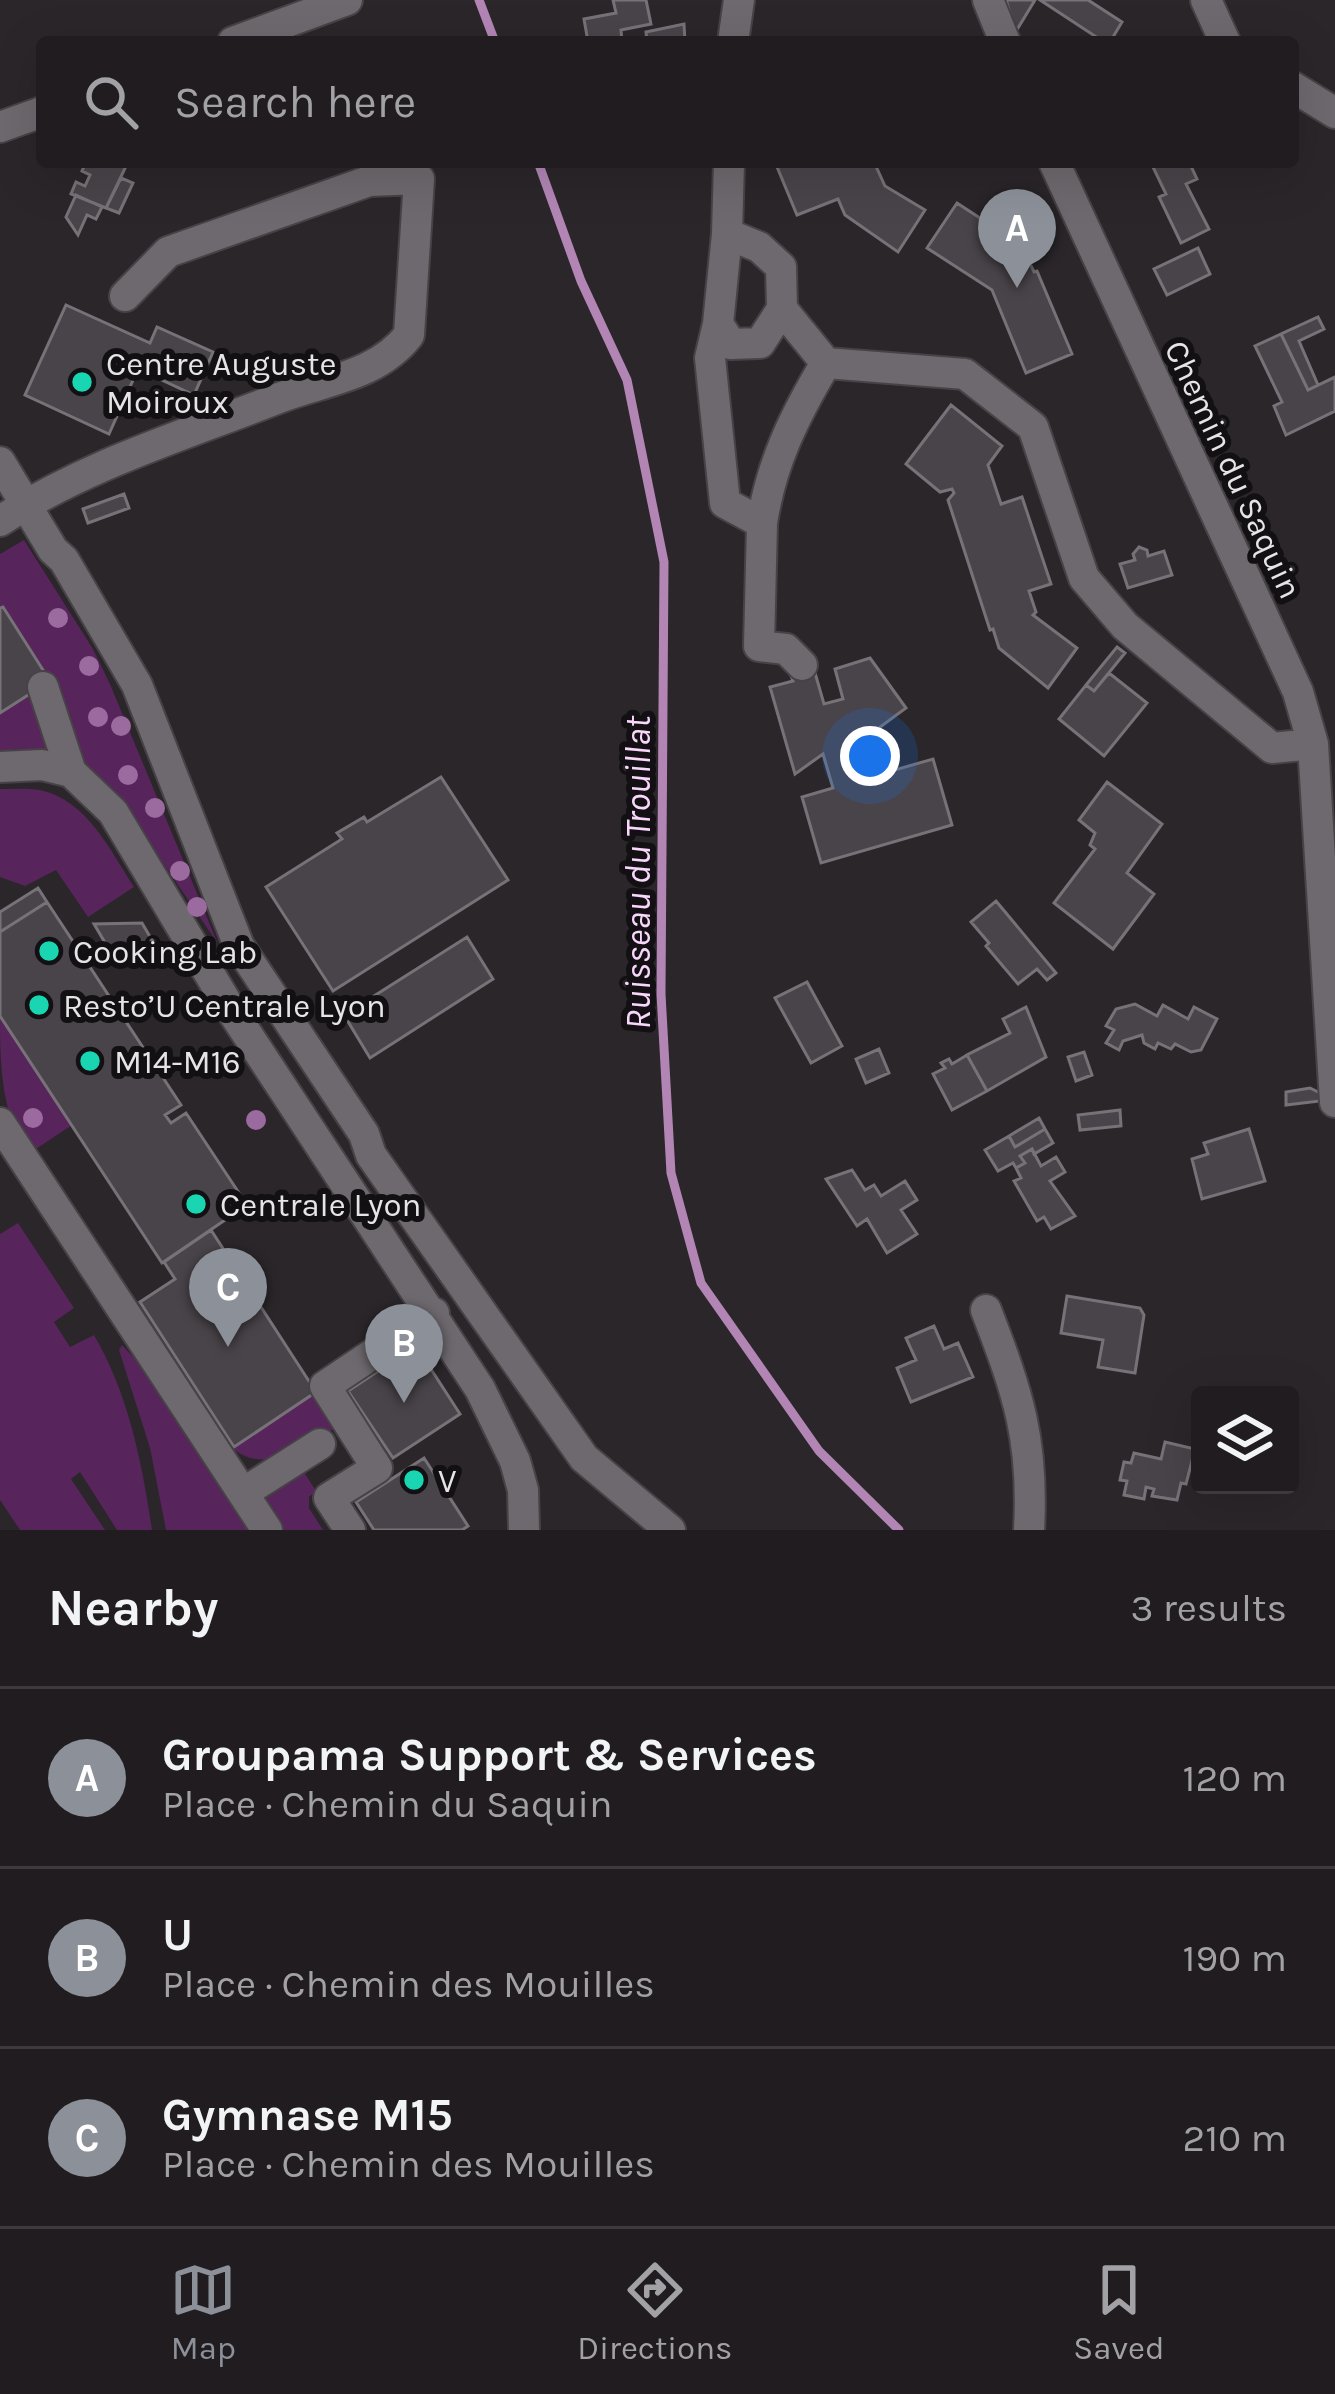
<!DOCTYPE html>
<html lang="en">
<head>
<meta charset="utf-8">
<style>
  body { margin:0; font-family:Karla,sans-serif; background:#282529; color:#f1f3f6 }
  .controls { position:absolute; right:36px; bottom:36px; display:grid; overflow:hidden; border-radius:12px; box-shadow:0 12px 48px #0002 }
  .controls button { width:108px; height:108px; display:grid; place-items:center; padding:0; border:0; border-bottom:3px solid #3d3a3e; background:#201c20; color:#f1f3f6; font:60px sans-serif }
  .you { position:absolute; left:870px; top:756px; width:42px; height:42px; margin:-30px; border:9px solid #fff; border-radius:50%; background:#1a73e8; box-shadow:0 0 0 18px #1a73e833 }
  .badge { display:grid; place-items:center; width:78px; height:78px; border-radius:50%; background:#8c9099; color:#fff; font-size:39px; font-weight:700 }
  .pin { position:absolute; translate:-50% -99px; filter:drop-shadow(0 3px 6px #0008) }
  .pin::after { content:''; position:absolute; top:63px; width:42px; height:36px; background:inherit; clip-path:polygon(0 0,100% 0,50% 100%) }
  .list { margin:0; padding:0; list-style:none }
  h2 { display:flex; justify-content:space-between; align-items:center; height:156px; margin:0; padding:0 48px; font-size:51px }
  h2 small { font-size:39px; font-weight:400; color:#a2a1a5 }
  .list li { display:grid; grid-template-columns:78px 1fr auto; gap:36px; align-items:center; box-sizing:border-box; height:180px; padding:0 48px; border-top:3px solid #3d3a3e }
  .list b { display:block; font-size:45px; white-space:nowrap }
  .list p { margin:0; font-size:39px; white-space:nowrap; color:#a2a1a5 }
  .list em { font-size:39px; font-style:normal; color:#a2a1a5 }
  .icon { flex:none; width:66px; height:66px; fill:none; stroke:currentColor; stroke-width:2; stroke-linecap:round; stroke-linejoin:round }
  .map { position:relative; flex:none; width:1335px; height:1530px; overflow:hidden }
  .search { position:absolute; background:#201c20; box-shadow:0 12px 48px #0002; left:36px; right:36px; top:36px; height:132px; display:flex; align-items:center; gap:30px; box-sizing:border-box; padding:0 42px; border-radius:12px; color:#a2a1a5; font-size:45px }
  .sheet { height:696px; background:#201c20 }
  nav { display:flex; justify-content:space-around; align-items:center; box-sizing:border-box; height:168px; border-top:3px solid #3d3a3e; background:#201c20; font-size:33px; color:#a2a1a5 }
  nav a { display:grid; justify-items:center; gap:6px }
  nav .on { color:#8c9099 }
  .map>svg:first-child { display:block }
  .green { fill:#57245b }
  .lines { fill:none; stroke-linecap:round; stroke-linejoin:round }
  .stream { stroke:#b285b5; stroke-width:9 }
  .building { fill:#494449; stroke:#777277; stroke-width:3 }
  .minor-casing { stroke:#464246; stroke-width:34 }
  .minor { stroke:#6e696e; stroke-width:30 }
  .tree { fill:#9b6a9e }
  .poi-dot { fill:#19d5b2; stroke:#121012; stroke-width:4.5 }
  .labels { text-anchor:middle; stroke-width:12; stroke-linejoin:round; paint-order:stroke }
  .poi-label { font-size:33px; fill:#e7e4e7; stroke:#121012; text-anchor:start }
  .street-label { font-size:33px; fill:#e7e4e7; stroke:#121012 }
  .water-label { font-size:36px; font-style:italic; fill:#f9d6fb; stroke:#121012 }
</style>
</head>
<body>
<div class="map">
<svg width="1335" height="1530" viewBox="0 0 1335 1530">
  <rect width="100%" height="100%" fill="#2a262a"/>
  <!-- green -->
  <path class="green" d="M24 540 93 649 110 684 218 944 121 801 106 783 81 765 50 681 3 607 0 608V554Z
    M34 691 52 753 16 749 0 753V713Z
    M0 789C12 789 28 788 40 790 87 800 110 850 134 887L88 917 56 870 25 886 0 877Z
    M0 1017 72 1125 36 1149C0 1134 0 1055 0 1017Z
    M18 1223 74 1308 54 1322 70 1347 94 1335C129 1395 142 1463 152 1530H117L80 1472 71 1479 105 1530H20L0 1500V1234Z
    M122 1345 150 1375 254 1530H166L150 1448 119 1350Z
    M316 1393 338 1426C293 1454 250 1484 214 1427L219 1423 235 1446Z
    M302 1469 316 1491 309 1497V1508L323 1530H282L262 1503 261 1489Z"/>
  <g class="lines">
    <!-- stream -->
    <path class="stream" d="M479 0 495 42
      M538 162 581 281 627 380 664 562 661 994 671 1173 701 1283 819 1451 899 1530"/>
  </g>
  <!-- building -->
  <path class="building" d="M613 0H646L651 24 621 30 622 42H588L584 19 616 13Z
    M1006 0H1035L1018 28 1014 27Z
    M1040 0H1088L1122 22 1110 42H1104Z
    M684 24 685 42H647L646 32Z
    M86 162H128L106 208 71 194 76 182 85 186 90 175 82 171Z
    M775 162H874L885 186 925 210 898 252 845 215 838 199 797 215Z
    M1189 162 1197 179 1186 184 1209 229 1181 243 1159 197 1166 194 1151 163Z
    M121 178 133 183 119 213 106 208Z
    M76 195 102 207 96 219 87 215 78 235 66 217Z
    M957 203 1015 241 1012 245 1025 253 1034 272 1037 271 1072 354 1026 373 992 290 927 248Z
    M1198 248 1210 274 1167 295 1154 269Z
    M66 305 150 343 157 327 213 352 194 395 138 369 109 434 25 395Z
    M1318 317 1324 329 1299 341 1318 385 1308 390 1281 334Z
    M1281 334 1308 390 1335 377V411L1286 435 1274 406 1282 402 1255 346Z
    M951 405 1002 446 988 465 1001 504 1022 497 1051 584 1029 591 1036 612 1033 615 1077 648 1048 688 999 648 993 629 990 630 948 500 954 493 952 489 940 492 906 464Z
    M124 494 129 508 88 523 83 509Z
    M1139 547 1147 550 1148 556 1164 551 1172 575 1128 588 1120 564 1135 560 1133 554Z
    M3 607 50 681 0 713V608Z
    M1117 647 1125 653 1094 691 1086 685Z
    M870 658 906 708 876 730 888 772 933 759 952 825 821 863 802 797 833 788 823 754 795 774 770 687 793 681 790 673 811 659 824 704 843 699 835 669Z
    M1109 673 1147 703 1104 756 1059 719 1086 685 1094 691Z
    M441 777 508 880 333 991 266 887 342 839 337 833 364 817 367 822Z
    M1107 782 1162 824 1127 873 1154 894 1113 949 1054 903 1095 849 1090 845 1095 833 1079 820Z
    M38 888 47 902 0 932V912Z
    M996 901 1056 973 1047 980 1037 969 1018 984 986 946 989 943 971 922Z
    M47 902 181 1105 165 1115 171 1123 186 1113 247 1205 162 1263 0 1016V932Z
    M142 923 156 947 107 946 94 924Z
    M467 937 493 979 370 1058 344 1015Z
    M807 982 842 1046 811 1063 775 998Z
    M1135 1004 1157 1016 1163 1005 1188 1019 1194 1007 1217 1019 1201 1050 1191 1052 1175 1044 1171 1049 1158 1043 1155 1049 1144 1043 1142 1035 1123 1041 1119 1050 1106 1043 1114 1030 1106 1026 1116 1009Z
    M1026 1007 1046 1057 987 1091 967 1055 1010 1033 1003 1019Z
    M879 1049 889 1073 866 1083 856 1059Z
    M1084 1052 1092 1075 1076 1081 1068 1057Z
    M967 1055 987 1091 952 1110 933 1074 945 1068 941 1063 949 1059 952 1064Z
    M1310 1088 1320 1093V1101L1286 1105V1092Z
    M1120 1110 1121 1126 1080 1130 1078 1115Z
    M1039 1118 1045 1129 1015 1147 1009 1136Z
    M1045 1129 1053 1143 1034 1154 1032 1149 1020 1156 1025 1163 1016 1168 1013 1163 998 1171 985 1150 1009 1136 1015 1147Z
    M1249 1129 1265 1181 1202 1199 1192 1159 1208 1154 1204 1143Z
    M1032 1149 1041 1166 1056 1157 1065 1172 1050 1181 1075 1216 1051 1229 1044 1217 1037 1221 1014 1181 1021 1178 1016 1168 1025 1163 1020 1156Z
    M852 1170 865 1190 874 1185 881 1196 905 1181 917 1200 901 1210 917 1234 887 1253 867 1219 857 1226 826 1179Z
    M211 1230 316 1392 234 1447 140 1302 175 1279 164 1262Z
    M1067 1296 1140 1308 1144 1315 1135 1373 1098 1367 1103 1340 1061 1333Z
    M934 1326 944 1349 958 1343 973 1377 911 1402 897 1368 916 1360 906 1338Z
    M416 1346 460 1414 393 1458 348 1391Z
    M1165 1442 1195 1449 1186 1484 1181 1483 1177 1500 1152 1496 1154 1489 1146 1487 1144 1499 1124 1495 1127 1481 1120 1480 1124 1462 1131 1463 1134 1453 1161 1459Z
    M424 1458 468 1526 462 1530H374L356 1502Z"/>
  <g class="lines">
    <!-- minor casing -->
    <g class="minor-casing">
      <path id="minor" d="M988 0 1005 42
        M1206 0 1225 42
        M233 42 347 0
        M733 42 739 0
        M1293 87 1335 113
        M0 127 42 112
        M729 162 727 234 718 324 731 344 760 343 782 309 826 363 965 374 1033 427 1084 578 1125 626 1272 748 1313 744
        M1054 162 1298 692 1313 744 1335 1102
        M727 234 759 247 781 267 782 309
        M718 324 710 358 725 503 762 523 759 646 786 649 802 665
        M0 462 53 550 64 560 137 685 239 946 364 1134 371 1155 584 1458 670 1530
        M0 521C85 465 185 435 279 398 326 380 377 376 409 335L419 179 369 181 168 252 125 296
        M762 523C771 463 795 415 826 363
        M43 687 71 772
        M0 767 42 765 71 772 113 812 228 1005 480 1389 515 1461 523 1490 524 1530
        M0 1123 267 1530
        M986 1310C1018 1393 1034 1440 1029 1530
        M243 1493 320 1444
        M350 1530 329 1498 377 1468 325 1386 434 1313"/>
    </g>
    <!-- minor -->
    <use href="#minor" class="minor"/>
  </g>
  <!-- trees -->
  <g class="tree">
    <circle cx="58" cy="618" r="10"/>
    <circle cx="89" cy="666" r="10"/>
    <circle cx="98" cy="717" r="10"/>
    <circle cx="121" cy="726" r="10"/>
    <circle cx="128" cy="775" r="10"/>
    <circle cx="155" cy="808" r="10"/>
    <circle cx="180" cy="871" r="10"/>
    <circle cx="197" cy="907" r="10"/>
    <circle cx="33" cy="1118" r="10"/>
    <circle cx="256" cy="1120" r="10"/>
  </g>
  <!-- markers -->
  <g class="poi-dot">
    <circle cx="82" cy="382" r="12"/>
    <circle cx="49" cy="951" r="12"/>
    <circle cx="39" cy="1005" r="12"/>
    <circle cx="90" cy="1061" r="12"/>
    <circle cx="196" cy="1204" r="12"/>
    <circle cx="414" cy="1480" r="12"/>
  </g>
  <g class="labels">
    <!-- poi labels -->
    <g class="poi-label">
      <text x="106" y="375">Centre Auguste<tspan x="106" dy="38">Moiroux</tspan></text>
      <text x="73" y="963">Cooking Lab</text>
      <text x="63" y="1017">Resto’U Centrale Lyon</text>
      <text x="114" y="1073">M14-M16</text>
      <text x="220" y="1216">Centrale Lyon</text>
      <text x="438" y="1492">V</text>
    </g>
    <!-- street labels -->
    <g class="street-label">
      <text transform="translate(1234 469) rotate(65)" y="12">Chemin du Saquin</text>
    </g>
    <!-- water labels -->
    <g class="water-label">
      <text transform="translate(637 873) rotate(-90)" y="13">Ruisseau du Trouillat</text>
    </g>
  </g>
</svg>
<div class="controls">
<button><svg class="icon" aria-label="layers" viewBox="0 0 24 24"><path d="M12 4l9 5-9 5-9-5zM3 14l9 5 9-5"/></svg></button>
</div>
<div class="you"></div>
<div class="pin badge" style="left:1017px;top:288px">A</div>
<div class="pin badge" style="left:404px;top:1403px">B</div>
<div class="pin badge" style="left:228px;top:1347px">C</div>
<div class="search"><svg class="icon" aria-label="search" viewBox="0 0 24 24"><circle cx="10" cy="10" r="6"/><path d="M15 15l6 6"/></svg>Search here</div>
</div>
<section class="sheet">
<h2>Nearby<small>3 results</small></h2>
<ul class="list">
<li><span class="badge">A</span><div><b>Groupama Support &amp; Services</b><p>Place · Chemin du Saquin</p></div><em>120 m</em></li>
<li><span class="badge">B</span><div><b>U</b><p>Place · Chemin des Mouilles</p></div><em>190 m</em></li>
<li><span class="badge">C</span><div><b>Gymnase M15</b><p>Place · Chemin des Mouilles</p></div><em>210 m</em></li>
</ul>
</section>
<nav>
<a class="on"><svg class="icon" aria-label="map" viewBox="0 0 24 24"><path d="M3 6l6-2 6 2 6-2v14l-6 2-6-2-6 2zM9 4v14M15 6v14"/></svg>Map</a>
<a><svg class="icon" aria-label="directions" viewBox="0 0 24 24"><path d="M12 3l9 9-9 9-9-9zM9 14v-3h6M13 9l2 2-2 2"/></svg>Directions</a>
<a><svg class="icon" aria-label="saved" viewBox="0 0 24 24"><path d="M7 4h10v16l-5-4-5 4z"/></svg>Saved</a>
</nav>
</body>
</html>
